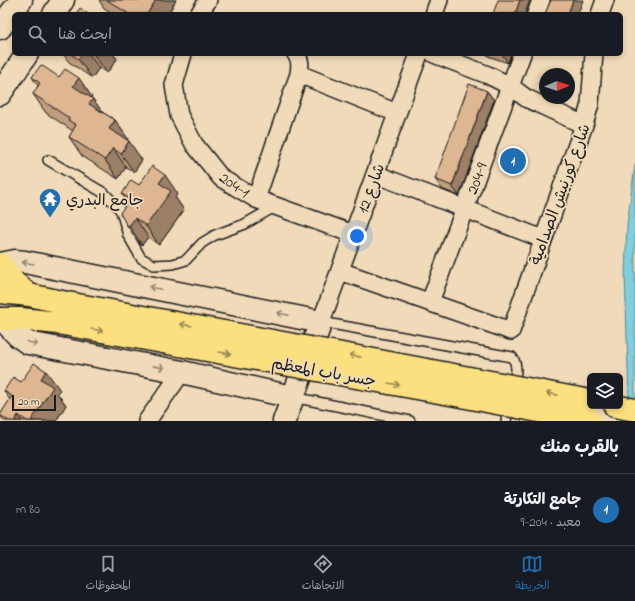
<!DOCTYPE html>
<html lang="ar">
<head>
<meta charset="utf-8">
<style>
  body { margin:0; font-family:"Indie Flower","Playpen Sans Arabic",sans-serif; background:#20242c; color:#f1f3f6; direction:rtl }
  .controls { position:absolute; right:12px; bottom:12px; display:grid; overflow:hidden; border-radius:6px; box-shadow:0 2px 6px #0003 }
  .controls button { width:36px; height:36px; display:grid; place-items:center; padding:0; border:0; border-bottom:1px solid #363941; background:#171b24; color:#f1f3f6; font:20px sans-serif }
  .compass { position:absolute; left:539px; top:68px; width:36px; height:36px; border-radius:50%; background:#171b24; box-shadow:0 2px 6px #0003; rotate:88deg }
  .scale { position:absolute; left:12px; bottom:10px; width:44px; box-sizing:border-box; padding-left:4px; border:2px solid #1c1c1c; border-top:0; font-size:11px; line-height:14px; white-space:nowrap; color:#1c1c1c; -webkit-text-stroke:3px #f0dab9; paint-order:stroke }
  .you { position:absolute; left:357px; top:236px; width:14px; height:14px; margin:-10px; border:3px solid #fff; border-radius:50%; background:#1a73e8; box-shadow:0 0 0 6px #1a73e833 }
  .badge { display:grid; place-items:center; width:26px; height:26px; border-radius:50%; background:#1f6fb2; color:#fff; font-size:13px; font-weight:700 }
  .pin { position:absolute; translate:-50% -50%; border:2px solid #fff; box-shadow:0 1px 4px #0006 }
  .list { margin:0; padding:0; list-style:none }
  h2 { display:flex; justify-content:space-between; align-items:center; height:52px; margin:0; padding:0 16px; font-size:17px }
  h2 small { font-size:13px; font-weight:400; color:#9ea1a6 }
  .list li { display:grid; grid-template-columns:26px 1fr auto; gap:12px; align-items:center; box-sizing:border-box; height:72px; padding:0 16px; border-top:1px solid #363941 }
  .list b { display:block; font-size:15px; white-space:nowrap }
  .list p { margin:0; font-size:13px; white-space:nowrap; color:#9ea1a6 }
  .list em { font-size:13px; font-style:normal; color:#9ea1a6 }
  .icon { flex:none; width:22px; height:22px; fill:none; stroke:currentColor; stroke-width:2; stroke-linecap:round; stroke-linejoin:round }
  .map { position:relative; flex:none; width:635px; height:421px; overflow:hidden; direction:ltr }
  .search { position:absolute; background:#171b24; box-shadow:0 2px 6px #0003; left:12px; right:12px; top:12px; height:44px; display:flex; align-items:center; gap:10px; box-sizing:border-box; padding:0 14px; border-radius:6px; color:#9ea1a6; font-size:15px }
  .sheet { height:124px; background:#171b24 }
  nav { display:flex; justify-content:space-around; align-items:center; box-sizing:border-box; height:56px; border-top:1px solid #363941; background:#171b24; font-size:11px; color:#9ea1a6 }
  nav a { display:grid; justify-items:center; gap:2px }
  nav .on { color:#1f6fb2 }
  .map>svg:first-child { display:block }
  .water { fill:#81cedf; stroke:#598791 }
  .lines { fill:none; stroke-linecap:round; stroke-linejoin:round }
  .service-casing { stroke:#1c1c1c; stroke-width:12 }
  .minor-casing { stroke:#1c1c1c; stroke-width:20 }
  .tertiary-casing { stroke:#1c1c1c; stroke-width:25 }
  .secondary-casing { stroke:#1c1c1c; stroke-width:25 }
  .primary-casing { stroke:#1c1c1c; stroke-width:25 }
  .service { stroke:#f0dab9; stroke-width:9 }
  .minor { stroke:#f0dab9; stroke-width:17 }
  .tertiary { stroke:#f0dab9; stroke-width:22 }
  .secondary { stroke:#f0dab9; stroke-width:22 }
  .primary { stroke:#fce080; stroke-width:22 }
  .primary-bridge-casing { stroke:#1c1c1c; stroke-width:25; stroke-linecap:butt }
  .primary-bridge { stroke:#fce080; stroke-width:22 }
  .wall { fill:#bf9d7d; stroke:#1c1c1c }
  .shaded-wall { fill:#9b7f66; stroke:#1c1c1c }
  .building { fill:#deb691; stroke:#1c1c1c }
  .oneway { stroke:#918472 }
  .oneway2 { stroke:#978853 }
  .labels { text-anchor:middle; stroke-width:3.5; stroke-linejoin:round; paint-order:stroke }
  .street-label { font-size:16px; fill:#1c1c1c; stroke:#f0dab9 }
  .poi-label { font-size:16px; fill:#1c1c1c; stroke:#f0dab9; text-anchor:start }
</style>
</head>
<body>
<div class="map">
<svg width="635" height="421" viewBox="0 0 635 421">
  <rect width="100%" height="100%" fill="#f0dab9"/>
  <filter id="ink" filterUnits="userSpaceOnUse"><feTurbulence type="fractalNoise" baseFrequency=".025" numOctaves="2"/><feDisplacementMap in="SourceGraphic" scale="8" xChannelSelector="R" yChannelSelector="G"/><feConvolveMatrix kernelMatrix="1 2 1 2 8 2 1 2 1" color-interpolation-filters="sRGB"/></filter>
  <g filter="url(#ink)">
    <!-- water -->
    <path class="water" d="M635 165V421H628L629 401 625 274 627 225Z"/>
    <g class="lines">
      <!-- service casing -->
      <g class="service-casing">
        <path id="service" d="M48 160 104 193 116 205 121 211 128 235 141 258 154 265 173 264 186 260 202 243 215 235 245 224 276 206
          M321 322 512 357C519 366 515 376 513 386
          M293 397 410 421
          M506 421 509 404"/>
      </g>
      <!-- minor casing -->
      <g class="minor-casing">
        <path id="minor" d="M199 14 208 0
          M434 14 439 0
          M536 14 541 0
          M600 14 605 0
          M183 54 174 85 179 115 194 144 221 178 256 199 353 234
          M296 54C301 61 300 65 299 74L397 113
          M434 54 488 75 510 86 526 98 584 125
          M375 174 543 239
          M256 199 299 74
          M340 271 511 331 584 125 590 104 594 54
          M430 302 522 54
          M321 322 419 54
          M147 421 182 372"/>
      </g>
      <!-- tertiary casing -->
      <g class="tertiary-casing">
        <path id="tertiary" d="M0 264 15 261 25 262 321 322 284 421
          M2 319 18 336 28 343 182 372 292 397"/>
      </g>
      <!-- secondary casing -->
      <g class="secondary-casing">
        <path id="secondary" d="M54 14 63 0
          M0 28 21 0
          M0 94 27 54"/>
      </g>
      <!-- primary casing -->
      <g class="primary-casing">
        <path id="primary" d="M0 264 14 282 29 295
          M0 292 29 295 62 302
          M0 319H21L58 323
          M615 406 635 410"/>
      </g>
      <!-- service -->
      <use href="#service" class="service"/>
      <!-- minor -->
      <use href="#minor" class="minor"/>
      <!-- tertiary -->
      <use href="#tertiary" class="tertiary"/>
      <!-- secondary -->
      <use href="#secondary" class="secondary"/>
      <!-- primary -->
      <use href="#primary" class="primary"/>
      <!-- primary-bridge casing -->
      <g class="primary-bridge-casing">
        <path id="primary-bridge" d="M62 302 342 354 590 401
          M58 323 461 396 590 421"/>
      </g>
      <!-- primary-bridge -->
      <use href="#primary-bridge" class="primary-bridge"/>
    </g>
    <!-- wall -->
    <path class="wall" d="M99 0H176L168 14H115L104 8Z
      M63 54H113L117 59 107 73 99 68 92 78 69 62Z
      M487 54H511L508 63 488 56Z
      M32 77H59L92 97 91 98 93 99 102 112 115 120 128 139 127 140 142 160 134 172 126 167 118 179 82 156 69 137 73 131 46 113 33 94 38 86Z
      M487 91 494 100 459 196 442 189 435 179Z
      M139 185 178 194 175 197 184 210 159 245 148 237 142 245 139 243 126 224 127 202 122 194Z
      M21 382 60 390 57 393 66 405 56 421H4L0 415 10 400 4 391Z"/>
    <!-- shaded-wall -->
    <path class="shaded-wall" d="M156 0H176L168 14H147Z
      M520 0H530L525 14H515Z
      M573 0H583L578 14H568Z
      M82 54H89L99 68 92 78 78 59Z
      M94 54H113L117 59 107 73 94 55Z
      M502 54H511L508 63Z
      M79 78 92 97 87 105 73 86Z
      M487 91 494 100 459 196 452 186Z
      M93 99 106 117 89 104Z
      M115 120 128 139 123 147 109 129Z
      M129 141 142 160 134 172 121 154Z
      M113 148 126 167 118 179 105 160Z
      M165 175 178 194 175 197 184 210 159 245 146 226 159 183Z
      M135 218 148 237 142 245 129 226Z
      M46 371 60 390 57 393 66 405 56 421H31L41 379Z
      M18 415 22 421H15Z"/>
    <!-- building -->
    <path class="building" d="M107 0H156L147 14H129Z
      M498 0H520L515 14H493Z
      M551 0H573L568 14H545Z
      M80 8 88 14H76Z
      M71 54H82L78 59Z
      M41 65 59 77 65 69 79 78 73 86 93 99 89 104 115 120 109 129 129 141 121 154 113 148 105 160 69 137 76 125 68 120 69 118 33 94 40 83 32 77Z
      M469 84 487 91 452 186 435 179Z
      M152 166 165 175 159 183 171 191 146 226 135 218 129 226 126 224 120 213 130 199 122 194 131 180 139 185Z
      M34 363 46 371 41 379 53 387 31 421H27L18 415 15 421H9L0 415 12 396 4 391 13 377 21 382Z"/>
    <!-- one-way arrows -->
    <defs><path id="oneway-shaft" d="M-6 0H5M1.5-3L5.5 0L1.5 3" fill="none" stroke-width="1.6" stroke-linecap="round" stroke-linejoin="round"/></defs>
    <g class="oneway">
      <use href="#oneway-shaft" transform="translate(28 263) rotate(-171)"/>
      <use href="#oneway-shaft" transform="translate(155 288) rotate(-168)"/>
      <use href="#oneway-shaft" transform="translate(283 314) rotate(-168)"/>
      <use href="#oneway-shaft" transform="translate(32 343) rotate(15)"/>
      <use href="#oneway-shaft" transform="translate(159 367) rotate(11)"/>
    </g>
    <g class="oneway2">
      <use href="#oneway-shaft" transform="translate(186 325) rotate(-170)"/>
      <use href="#oneway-shaft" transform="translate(97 330) rotate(10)"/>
      <use href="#oneway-shaft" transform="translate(225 353) rotate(10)"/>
      <use href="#oneway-shaft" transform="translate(355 356) rotate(-169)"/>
      <use href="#oneway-shaft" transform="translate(394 384) rotate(10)"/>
      <use href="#oneway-shaft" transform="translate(552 394) rotate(-169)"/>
    </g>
  </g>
  <!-- icons -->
  <defs>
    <g id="temple-pin" transform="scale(1.15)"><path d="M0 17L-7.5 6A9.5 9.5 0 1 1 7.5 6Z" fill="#1f6fb2" stroke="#f0dab9"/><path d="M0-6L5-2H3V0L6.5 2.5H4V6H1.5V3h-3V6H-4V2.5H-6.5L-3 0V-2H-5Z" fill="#fff"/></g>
  </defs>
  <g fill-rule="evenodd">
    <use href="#temple-pin" x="50" y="199"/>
  </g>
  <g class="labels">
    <!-- street labels -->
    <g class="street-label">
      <text transform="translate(476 178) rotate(-70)" y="6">204-9</text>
      <text transform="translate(235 184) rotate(34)" y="6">204-1</text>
      <text transform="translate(370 188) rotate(-70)" y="6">شارع 12</text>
      <text transform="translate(559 194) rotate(-70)" y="6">شارع كورنيش الصدامية</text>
      <text transform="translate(324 371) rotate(10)" y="6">جسر باب المعظم</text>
    </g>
    <!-- poi labels -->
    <g class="poi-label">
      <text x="66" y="205">جامع البدري</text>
    </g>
  </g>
</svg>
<div class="controls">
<button><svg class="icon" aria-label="layers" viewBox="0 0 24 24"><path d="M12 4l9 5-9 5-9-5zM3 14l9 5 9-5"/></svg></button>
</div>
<svg class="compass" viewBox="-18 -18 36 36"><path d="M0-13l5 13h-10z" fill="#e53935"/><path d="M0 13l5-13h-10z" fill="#9ea1a6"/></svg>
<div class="scale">20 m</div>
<div class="you"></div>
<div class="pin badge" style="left:513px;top:161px">1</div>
<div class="search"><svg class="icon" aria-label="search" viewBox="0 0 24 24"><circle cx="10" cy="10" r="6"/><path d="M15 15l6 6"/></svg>ابحث هنا</div>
</div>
<section class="sheet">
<h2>بالقرب منك<small></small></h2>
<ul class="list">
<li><span class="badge">1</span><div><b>جامع التكارتة</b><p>معبد · 204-9</p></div><em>80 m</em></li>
</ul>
</section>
<nav>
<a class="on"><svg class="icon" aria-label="map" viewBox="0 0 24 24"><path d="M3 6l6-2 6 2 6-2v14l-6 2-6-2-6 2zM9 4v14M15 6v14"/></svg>الخريطة</a>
<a><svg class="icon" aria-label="directions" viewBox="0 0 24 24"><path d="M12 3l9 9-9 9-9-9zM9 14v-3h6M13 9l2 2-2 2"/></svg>الاتجاهات</a>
<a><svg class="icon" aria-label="saved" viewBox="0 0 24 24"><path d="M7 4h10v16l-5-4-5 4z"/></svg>المحفوظات</a>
</nav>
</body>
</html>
